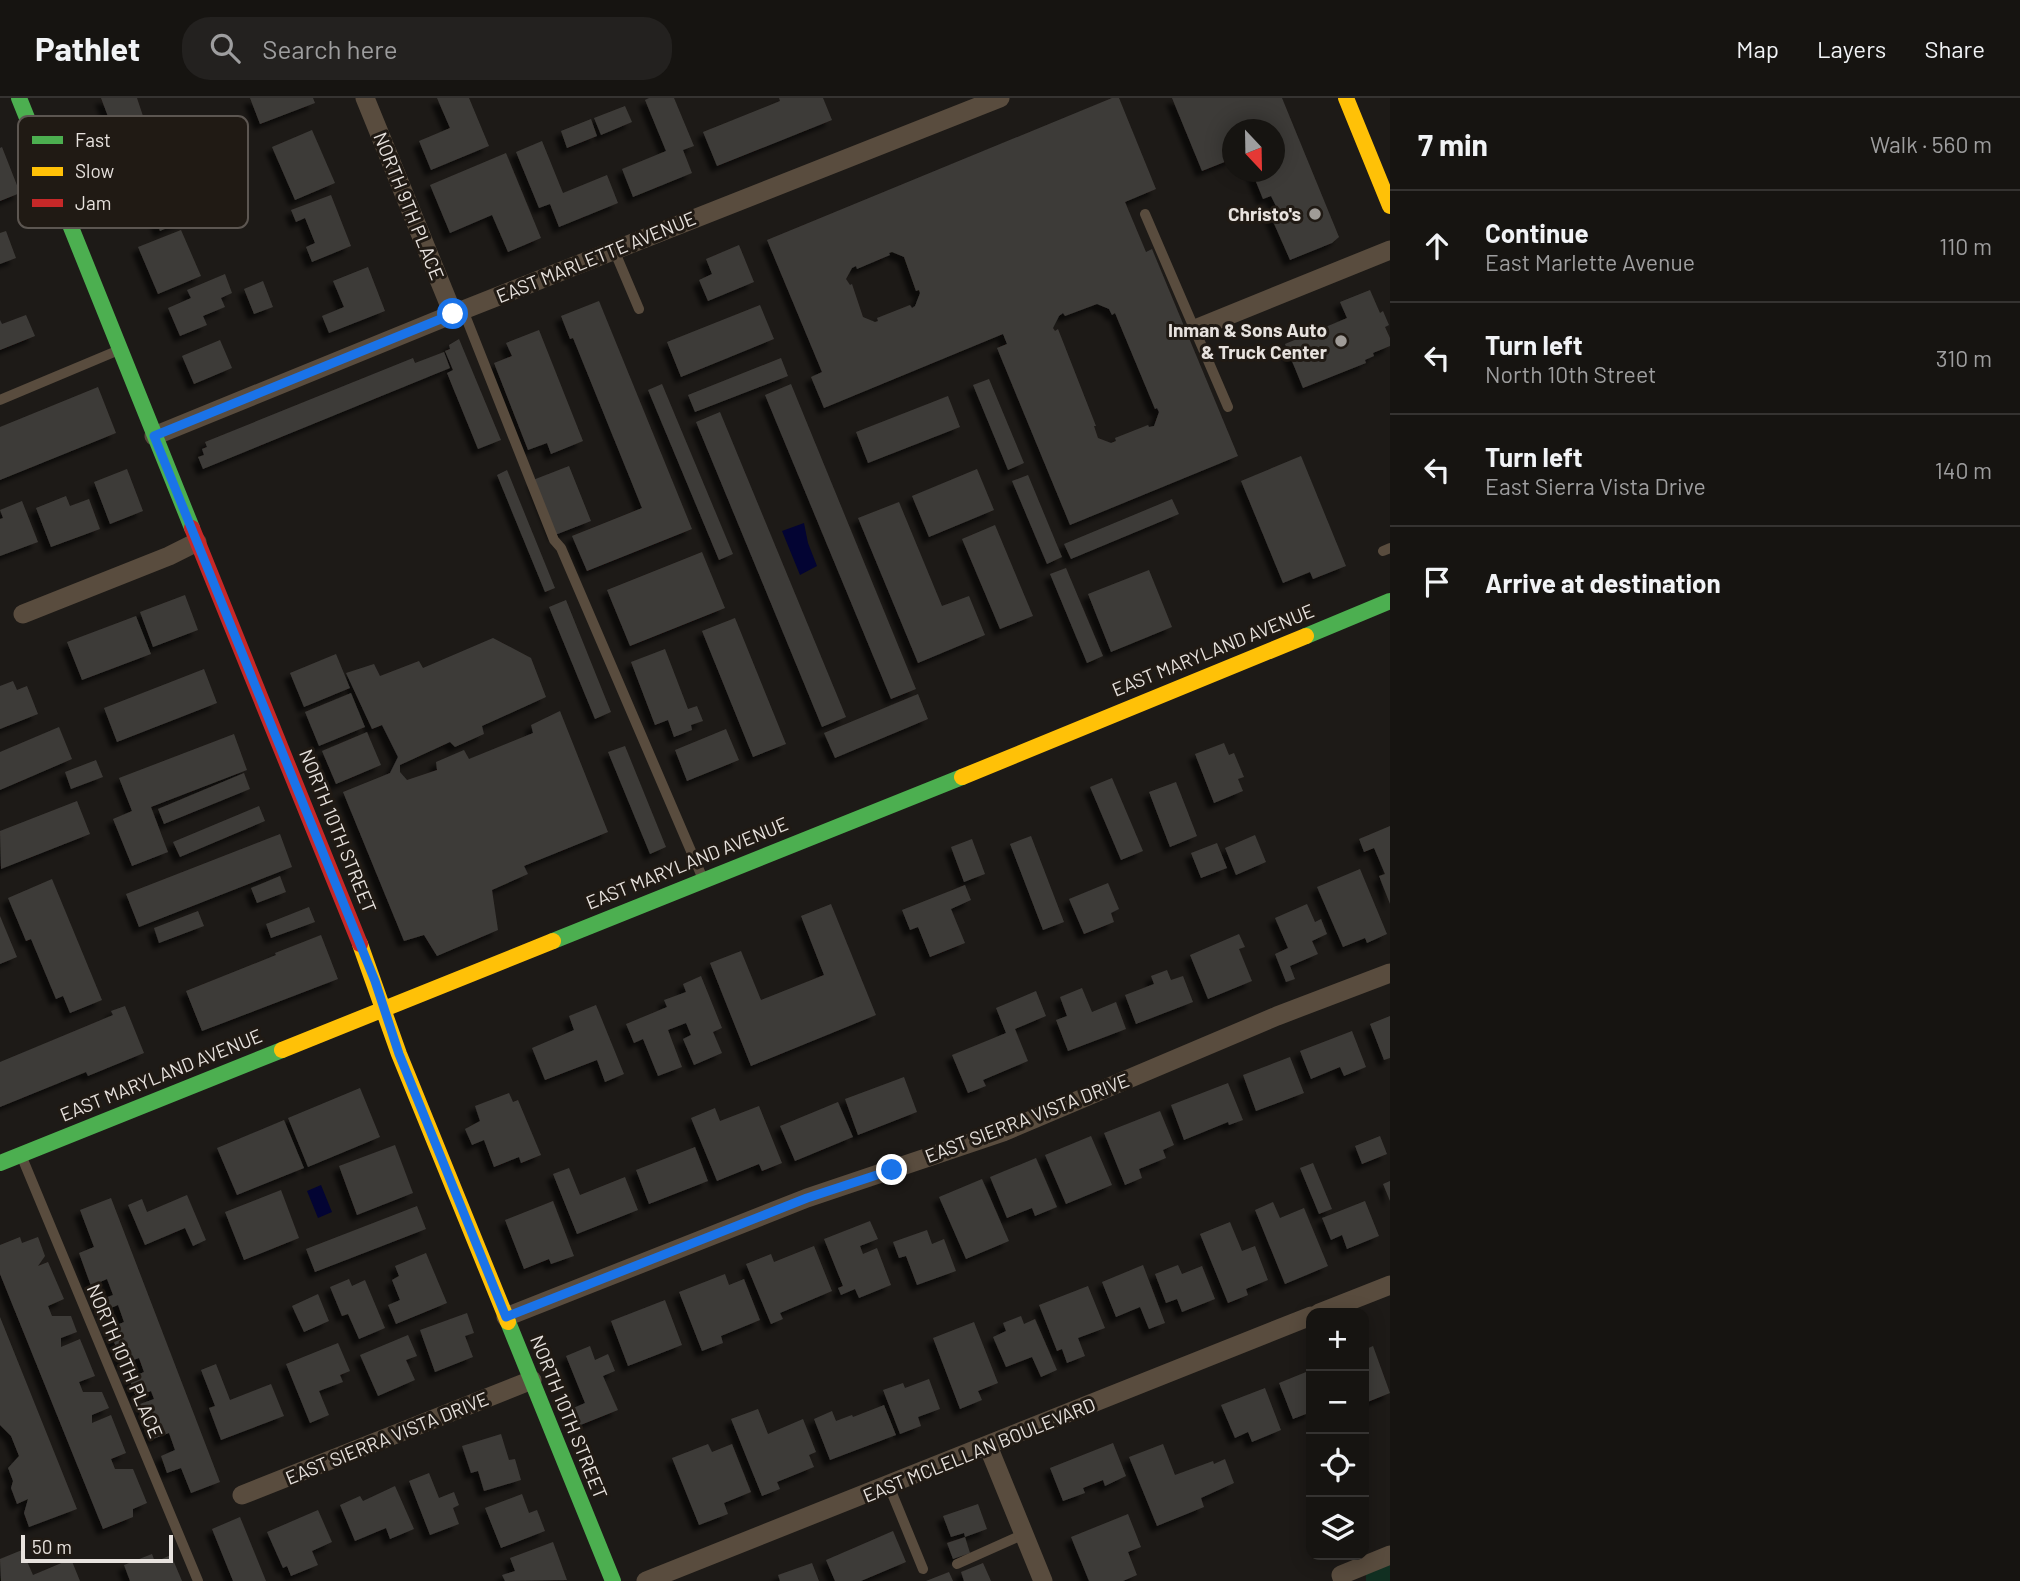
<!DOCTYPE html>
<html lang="en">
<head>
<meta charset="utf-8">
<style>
  body { margin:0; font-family:Barlow,sans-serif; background:#23211f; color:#f1f3f6 }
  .controls { position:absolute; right:21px; bottom:21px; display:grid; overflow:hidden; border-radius:14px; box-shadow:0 4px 18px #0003 }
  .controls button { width:63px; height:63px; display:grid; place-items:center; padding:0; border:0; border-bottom:2px solid #353331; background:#161411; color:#f1f3f6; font:35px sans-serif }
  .compass { position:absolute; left:1222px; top:21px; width:63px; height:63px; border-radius:50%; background:#161411; box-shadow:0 4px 18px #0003; rotate:158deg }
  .scale { position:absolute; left:21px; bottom:18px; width:152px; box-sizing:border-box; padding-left:7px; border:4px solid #e7e2de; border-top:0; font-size:19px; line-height:24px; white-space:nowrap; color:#e7e2de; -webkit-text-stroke:5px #201a14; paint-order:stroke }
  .stop { position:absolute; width:21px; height:21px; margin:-16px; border:5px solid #1a73e8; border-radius:50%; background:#fff }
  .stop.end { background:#1a73e8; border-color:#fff; box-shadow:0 2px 7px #0008 }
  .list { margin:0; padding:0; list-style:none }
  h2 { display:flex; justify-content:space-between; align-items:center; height:91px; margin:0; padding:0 28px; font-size:30px }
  h2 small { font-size:23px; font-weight:400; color:#9e9e9f }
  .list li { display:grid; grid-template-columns:46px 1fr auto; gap:21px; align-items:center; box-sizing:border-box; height:112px; padding:0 28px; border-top:2px solid #353331 }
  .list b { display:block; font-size:26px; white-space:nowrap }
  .list p { margin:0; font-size:23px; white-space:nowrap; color:#9e9e9f }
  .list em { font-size:23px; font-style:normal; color:#9e9e9f }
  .icon { flex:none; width:38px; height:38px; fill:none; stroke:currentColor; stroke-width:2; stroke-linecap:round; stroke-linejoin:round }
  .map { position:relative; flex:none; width:1390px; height:1483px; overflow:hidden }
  header { display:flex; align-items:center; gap:42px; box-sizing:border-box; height:98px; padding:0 35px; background:#161411; border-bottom:2px solid #353331 }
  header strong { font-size:33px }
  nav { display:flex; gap:38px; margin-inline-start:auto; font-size:24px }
  .search { width:490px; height:63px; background:#23211f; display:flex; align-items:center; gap:18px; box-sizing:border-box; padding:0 24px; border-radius:28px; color:#9e9e9f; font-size:26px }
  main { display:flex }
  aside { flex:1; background:#161411 }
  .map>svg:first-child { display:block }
  .green { fill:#112f21 }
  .water { fill:#030433 }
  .building { fill:#3e3b38; fill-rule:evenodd; filter:url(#shadow) }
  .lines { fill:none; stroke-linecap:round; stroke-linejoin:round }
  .lane { stroke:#594c3e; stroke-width:10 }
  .street { stroke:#594c3e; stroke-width:19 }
  .fast { stroke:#4caf50; stroke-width:16 }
  .slow { stroke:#ffc107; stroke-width:16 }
  .jam { stroke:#c62828; stroke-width:16 }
  .route { stroke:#1a73e8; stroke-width:9 }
  .poi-dot { fill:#a09c98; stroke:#201a14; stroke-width:2.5 }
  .labels { text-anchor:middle; stroke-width:6; stroke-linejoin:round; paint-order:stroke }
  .street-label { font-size:19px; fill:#e7e2de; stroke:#201a14 }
  .poi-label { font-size:19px; font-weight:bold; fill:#e7e2de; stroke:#201a14; text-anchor:end }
  .key { fill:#201a14; stroke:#5c5651; stroke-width:2 }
  .key-label { font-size:19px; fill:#e7e2de }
</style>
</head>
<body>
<header>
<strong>Pathlet</strong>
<div class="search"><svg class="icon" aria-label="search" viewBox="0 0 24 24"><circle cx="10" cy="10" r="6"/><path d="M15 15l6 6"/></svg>Search here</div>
<nav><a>Map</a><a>Layers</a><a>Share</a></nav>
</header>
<main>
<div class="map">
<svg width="1390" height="1483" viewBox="0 0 1390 1483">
  <defs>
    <filter id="shadow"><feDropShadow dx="-6" dy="6" stdDeviation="2" flood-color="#0009"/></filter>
  </defs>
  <rect width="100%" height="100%" fill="#1d1a17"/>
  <!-- green -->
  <path class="green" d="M1390 1463V1483H1366V1474Z"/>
  <!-- water -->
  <path class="water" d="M804 425 808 445 817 468 800 477 782 433Z
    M321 1087 332 1114 318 1120 307 1093Z"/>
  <!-- building -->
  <path class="building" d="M101 0H137L143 18 112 29Z
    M250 0H313L315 5 260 26Z
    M437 0H469L489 48 431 72 419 43 450 30Z
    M649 0H674L694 48 683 52 692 75 633 99 622 71 666 53 645 2Z
    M779 0H823L832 22 717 68 703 34 780 3Z
    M1112 0H1119L1156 91 1125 104 1146 154 1152 151 1238 358 1070 427 997 250 1007 246 1003 236 824 310 811 279 822 274 767 142ZM892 154 904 159 916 193 919 192 920 195 915 208 912 210 910 207 877 220 878 223 875 224 863 219 852 186 850 187 846 181 852 170 856 168 857 171 890 157 889 155ZM1097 206 1109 211 1112 217 1115 215 1155 311 1157 310 1159 314 1154 328 1149 329 1148 327 1115 340 1116 343 1111 345 1098 340 1094 328H1096L1058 231 1055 233 1053 230 1059 218 1063 215 1065 218Z
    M1172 0H1282L1339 139 1332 145 1290 162 1268 112 1276 108 1271 98 1263 101 1252 74H1274V32H1232V61L1202 73Z
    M625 8 632 24 601 37 594 20Z
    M591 21 597 38 567 50 561 33Z
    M312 32 335 85 295 102 272 49Z
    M542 43 563 95 607 77 618 105 559 129 550 106 539 110 516 54Z
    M2 49 20 95 0 103V50Z
    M506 55 541 140 508 154 492 117 450 135 430 87Z
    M172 79 183 106 206 96 212 110 160 133 143 92Z
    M331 97 351 148 312 164 306 149 315 145 305 120 296 124 291 112Z
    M181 132 201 178 158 196 138 149Z
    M6 133 16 160 0 166V135Z
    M739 147 754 184 708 203 699 182 712 176 706 161Z
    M368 169 385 213 329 235 322 218 344 209 333 183Z
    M225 176 232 195 221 200 225 209 203 218 207 227 180 238 168 210 191 200 187 192Z
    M263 183 273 209 254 216 244 191Z
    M1370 192 1380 215 1383 213 1389 227 1385 229 1390 240V248L1373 255 1374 258 1365 262 1366 265 1303 290 1285 246 1347 220 1340 204Z
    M599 203 692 431 587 473 572 438 642 410 573 240 570 241 561 218Z
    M760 207 774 241 681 279 667 244Z
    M26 217 35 238 0 252V222L2 226Z
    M539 232 583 343 551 356 547 345 528 352 494 265 512 258 506 245Z
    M459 241 501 342 478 351 447 275 453 272 445 253 450 251 449 247Z
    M220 242 232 270 194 286 182 258Z
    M444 254 450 270 203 371 198 359 204 357 202 351 207 349 205 344 413 260 415 265Z
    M781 260 788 278 695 314 688 297Z
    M989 281 1024 365 1008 372 973 287Z
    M662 286 733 456 719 462 648 292Z
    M791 286 916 591 891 601 765 297Z
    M98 289 116 335 0 382V329Z
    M948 298 960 329 868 365 856 334Z
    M720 314 846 619 822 629 696 324Z
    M1301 358 1346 468 1313 481 1310 474 1283 485 1241 383Z
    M569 368 591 423 555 437 533 382Z
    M127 371 143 413 110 426 94 384Z
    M977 371 994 412 929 439 912 398Z
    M507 372 555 490 545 494 497 377Z
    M1028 377 1062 459 1047 466 1012 383Z
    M66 398 70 408 89 401 100 431 51 449 36 410Z
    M1172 401 1179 416 1071 461 1064 446Z
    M22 403 38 444 0 458V421L3 420 0 412Z
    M899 404 942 508 969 498 985 537 918 565 858 420Z
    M995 427 1033 518 1000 531 962 441Z
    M702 454 725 510 630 548 607 492Z
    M1066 470 1103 558 1087 565 1050 476Z
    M1149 472 1172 529 1111 554 1088 496Z
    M185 497 198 532 153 549 140 514Z
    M566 502 611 614 595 621 549 509Z
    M136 518 151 556 82 582 67 544Z
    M735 520 786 646 753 659 702 533Z
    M493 540 531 560 546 599 482 628 484 636 455 649 450 644 400 667V674L407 682 437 672 436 664 464 652 469 661 533 635 531 627 560 613 608 734 524 768 528 776 492 792 498 832 437 858 424 837 404 843 343 694 390 675 398 659 382 627 372 631 346 575 374 566 380 578 419 563 423 570Z
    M665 551 688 611 697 608 703 623 691 627 692 632 674 639 668 622 655 627 631 564Z
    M336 556 350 590 304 609 290 575Z
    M204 571 217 605 117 644 104 610Z
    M13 583 17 592 27 588 38 616 0 631V588Z
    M351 595 365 629 319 648 305 614Z
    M918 596 928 621 835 660 824 635Z
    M59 629 72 661 0 692V654Z
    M726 631 739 662 687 683 675 652Z
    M367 634 381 667 336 686 322 653Z
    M234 636 247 672 151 709 168 754 132 768 113 721 132 713 119 680Z
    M1224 645 1229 657 1234 655 1244 679 1238 681 1243 693 1214 705 1195 656Z
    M625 648 666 749 650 756 608 654Z
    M96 662 103 679 71 691 65 674Z
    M244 675 250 691 164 726 158 711Z
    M1112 680 1143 753 1121 762 1090 689Z
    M1176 684 1197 738 1170 749 1149 694Z
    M77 703 90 736 1 771 0 733Z
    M259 708 265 723 180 759 173 744Z
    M1390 728V806L1379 778 1385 776 1374 750 1364 754 1359 741Z
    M280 736 292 769 139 829 126 796Z
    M1255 737 1266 764 1236 777 1225 750Z
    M1031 738 1064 824 1043 832 1010 746Z
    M972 741 985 776 964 784 951 749Z
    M1217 745 1227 770 1201 780 1191 755Z
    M1360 771 1387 836 1367 845 1365 840 1343 849 1317 789Z
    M280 778 286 794 257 805 251 790Z
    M52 781 102 902 70 915 63 898 56 901 31 841 26 843 8 800Z
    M1108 785 1119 811 1111 815 1114 824 1084 836 1069 801Z
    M965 787 971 802 951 811 965 845 930 859 918 829 910 832 902 812Z
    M831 806 876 917 751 968 710 865 741 853 761 902 824 877 801 818Z
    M1307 806 1315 824 1321 821 1327 836 1312 843 1318 856 1290 868 1295 881 1286 884 1275 856 1288 850 1275 820Z
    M309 809 315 824 271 840 266 826Z
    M198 813 204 828 159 845 154 830Z
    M0 818 17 859 0 866Z
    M1239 836 1245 849 1239 851 1252 883 1208 901 1190 857Z
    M321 837 338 881 202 933 186 893 276 857 275 855Z
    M1167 872 1171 882 1183 878 1193 904 1136 926 1125 897 1154 886 1151 878Z
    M701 878 722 930 713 934 722 955 694 967 683 941 691 937 686 925 668 932 682 969 658 978 643 941 634 945 626 926 667 909 664 902 686 894 683 886Z
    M1082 890 1092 914 1116 904 1126 931 1068 953 1056 922 1067 918 1060 899Z
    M1036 893 1046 918 1015 931 1028 963 983 982 986 988 968 995 952 957 1006 935 996 910Z
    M596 907 624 976 605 984 597 962 545 982 532 950 574 932 569 918Z
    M125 908 144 955 88 978 86 974 0 1009V964L113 917 111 913Z
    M1390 918V960L1384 962 1370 926Z
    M1352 933 1366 969 1344 978 1340 969 1311 981 1300 953Z
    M1290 959 1304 995 1256 1013 1243 977Z
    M904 979 917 1014 858 1037 845 1001Z
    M1228 985 1243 1022 1229 1027 1228 1024 1184 1042 1171 1007Z
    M360 990 380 1039 308 1069 288 1020Z
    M509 995 513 1004 518 1002 541 1057 521 1065 519 1059 494 1069 484 1042 472 1047 465 1031 480 1023 475 1008Z
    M838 1004 853 1039 795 1063 780 1028Z
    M759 1008 782 1065 762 1073 759 1066 717 1083 691 1020 715 1010 720 1023Z
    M1160 1013 1174 1047 1163 1052 1166 1060 1139 1071 1142 1080 1125 1087 1104 1035Z
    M284 1022 304 1070 237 1097 217 1050Z
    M1091 1038 1112 1087 1066 1106 1045 1057Z
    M1380 1038 1387 1056 1362 1066 1355 1048Z
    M395 1047 413 1095 357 1117 339 1068Z
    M695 1049 708 1083 649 1106 636 1072Z
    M1036 1060 1057 1109 1035 1118 1032 1110 1007 1120 990 1079Z
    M1313 1065 1332 1111 1319 1116 1300 1070Z
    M569 1070 580 1097 625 1079 638 1112 577 1136 553 1076Z
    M982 1081 1009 1143 966 1161 939 1099Z
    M1390 1083V1103L1383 1086Z
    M281 1092 299 1140 244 1162 225 1114Z
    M187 1097 206 1142 193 1148 185 1130 145 1147 128 1107 142 1101 147 1114Z
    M111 1100 220 1384 191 1395 181 1370 167 1375 161 1358 175 1352 169 1335 153 1341 140 1306 154 1301 151 1293 136 1299 129 1280 144 1274 139 1260 122 1266 109 1230 124 1224 118 1207 102 1214 97 1203 113 1197 107 1181 91 1188 79 1155 94 1149 80 1112Z
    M553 1103 574 1158 551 1166 549 1161 524 1171 505 1122Z
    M1365 1103 1379 1138 1347 1151 1342 1137 1331 1142 1322 1120Z
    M1273 1104 1280 1120 1304 1110 1328 1168 1285 1186 1255 1112Z
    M417 1108 426 1131 315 1174 306 1151Z
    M870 1123 878 1141 860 1148 863 1156 877 1150 891 1187 859 1200 855 1191 841 1197 838 1190 843 1188 824 1141Z
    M1230 1124 1242 1153 1255 1148 1268 1182 1246 1191 1248 1197 1228 1205 1200 1136Z
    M927 1132 932 1146 944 1141 956 1173 917 1187 906 1158 899 1160 893 1144Z
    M20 1139 22 1145 38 1139 45 1158 38 1168 48 1164 64 1201 48 1208 52 1218H71L77 1234 61 1240V1249L80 1241 95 1278 79 1284 83 1294H102L109 1310 92 1317V1325L111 1317 126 1355 111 1361 115 1371H133L147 1405 133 1411V1419L103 1431 0 1176V1147Z
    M814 1148 832 1193 780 1215 783 1221 771 1226 746 1166 771 1156 774 1164Z
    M426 1155 447 1205 396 1226 388 1207 400 1202 392 1182 399 1178 395 1168Z
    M1143 1167 1165 1225 1149 1231 1140 1209 1116 1219 1102 1184Z
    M1178 1167 1182 1176 1202 1168 1215 1201 1182 1214 1177 1201 1166 1205 1155 1176Z
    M725 1176 729 1187 744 1181 760 1222 721 1238 723 1245 702 1253 679 1194Z
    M349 1181 352 1188 365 1182 385 1230 359 1241 348 1216 342 1218 330 1189Z
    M1088 1188 1105 1230 1078 1240 1085 1258 1067 1265 1062 1251 1057 1253 1039 1207Z
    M318 1196 329 1223 304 1234 292 1208Z
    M665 1202 682 1247 628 1268 611 1223Z
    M467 1215 474 1235 465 1238 473 1259 435 1274 420 1232Z
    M1021 1218 1024 1226 1035 1221 1057 1272 1041 1279 1032 1259 1006 1269 993 1239 1006 1233 1003 1225Z
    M0 1219 77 1411 29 1429 24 1415 28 1401 17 1406 11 1390 13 1383 8 1370 19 1358 11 1338 0 1327Z
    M974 1224 998 1285 978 1293 982 1302 960 1311 933 1240Z
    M408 1237 417 1258 406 1262 415 1282 378 1298 360 1257Z
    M338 1245 350 1273 340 1277 343 1284 319 1293 329 1317 310 1325 286 1266Z
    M590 1248 595 1262 608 1256 615 1273 603 1278 618 1312 578 1328 571 1311 585 1305 566 1258Z
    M1373 1248 1390 1295 1365 1305 1364 1252Z
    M216 1266 230 1302 271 1286 284 1318 221 1342 209 1310 215 1308 201 1272Z
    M1311 1272V1314L1293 1321 1279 1285Z
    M929 1281 940 1311 918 1319 921 1328 900 1336 883 1292 903 1285 905 1290Z
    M1265 1290 1281 1332 1252 1344 1248 1334 1235 1340 1221 1307Z
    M884 1307 896 1337 830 1362 814 1321 832 1313 836 1323 852 1317 853 1319Z
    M758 1311 768 1336 803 1321 816 1354 809 1357 814 1369 777 1384 780 1391 762 1398 731 1321Z
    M501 1336 509 1362 515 1361 521 1382 484 1393 478 1373 471 1375 462 1348Z
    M1113 1345 1126 1378 1105 1388 1103 1382 1083 1390 1085 1395 1063 1403 1050 1370Z
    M708 1346 712 1354 732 1346 751 1394 724 1405 728 1416 699 1427 672 1360Z
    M1163 1346 1175 1377 1213 1363 1214 1366 1225 1361 1234 1385 1201 1400 1204 1409 1157 1428 1129 1359Z
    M429 1375 439 1400 454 1394 459 1407 453 1410 459 1426 430 1437 409 1383Z
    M395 1388 414 1431 390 1441 386 1430 355 1443 340 1407 360 1398 363 1403Z
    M522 1396 529 1415 537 1412 545 1433 501 1450 485 1410Z
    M978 1406 987 1431 965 1439 964 1435 951 1439 943 1418Z
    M318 1412 332 1444 312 1453 318 1467 291 1478 287 1468 283 1470 267 1434Z
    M1128 1416 1141 1449 1128 1454 1137 1477 1123 1483H1089L1071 1439Z
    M240 1419 266 1483H233L212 1431Z
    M893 1433 906 1464 861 1483H835L826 1462Z
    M965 1439 970 1455 953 1461 947 1445Z
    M553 1444 567 1482 505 1483 502 1477 515 1473 510 1460Z
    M22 1452 33 1477 71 1461 80 1483H1L0 1461Z
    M152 1456 155 1464 171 1457 182 1483H130L124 1467Z
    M812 1465 819 1483H780L778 1477Z
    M983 1465 991 1483H964L961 1474Z
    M949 1474 953 1483H926Z"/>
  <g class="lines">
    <!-- lane -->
    <path class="lane" d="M1145 116 1228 309
      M614 152 639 211
      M463 212 554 442 561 450 703 781
      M0 302 119 252
      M1383 453 1390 450
      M21 1057 198 1483
      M889 1388 923 1471
      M957 1466 1024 1436"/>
    <!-- street -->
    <path class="street" d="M365 0 453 216
      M1195 231 1390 152
      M154 338 453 216 1000 0
      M23 516 169 458 197 444
      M1319 1215 1390 1187
      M506 1219 807 1100 1003 1034 1277 918 1390 875
      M988 1348 1043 1483
      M242 1397 532 1282
      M646 1483 1311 1218
      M1343 1483 1341 1477 1390 1457"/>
    <!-- fast -->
    <path class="fast" d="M19 0 192 430
      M1306 538 1390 503
      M553 843 962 679
      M0 1065 282 952
      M508 1224 613 1483"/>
    <!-- slow -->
    <path class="slow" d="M1346 0 1390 108
      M962 679 1306 538
      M360 846 399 956 508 1224
      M282 952 553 843"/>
    <!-- jam -->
    <path class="jam" d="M192 430 360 846"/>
  </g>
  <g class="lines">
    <!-- route -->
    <path class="route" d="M453 216 154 338 375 883 399 956 506 1219 807 1100 892 1072"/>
  </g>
  <!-- markers -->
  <g class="poi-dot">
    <circle cx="1315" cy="116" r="7"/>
    <circle cx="1341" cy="243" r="7"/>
  </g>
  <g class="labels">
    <!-- street labels -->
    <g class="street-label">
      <text transform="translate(409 108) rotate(68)" y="7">NORTH 9TH PLACE</text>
      <text transform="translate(596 159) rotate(-22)" y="7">EAST MARLETTE AVENUE</text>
      <text transform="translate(1213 552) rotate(-22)" y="7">EAST MARYLAND AVENUE</text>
      <text transform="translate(338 733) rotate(68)" y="7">NORTH 10TH STREET</text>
      <text transform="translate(687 765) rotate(-22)" y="7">EAST MARYLAND AVENUE</text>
      <text transform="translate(161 977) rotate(-22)" y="7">EAST MARYLAND AVENUE</text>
      <text transform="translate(1027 1020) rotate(-21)" y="7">EAST SIERRA VISTA DRIVE</text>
      <text transform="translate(125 1263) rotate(67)" y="7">NORTH 10TH PLACE</text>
      <text transform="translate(569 1319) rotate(68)" y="7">NORTH 10TH STREET</text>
      <text transform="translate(387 1340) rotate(-22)" y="7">EAST SIERRA VISTA DRIVE</text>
      <text transform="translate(979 1352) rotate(-22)" y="7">EAST MCLELLAN BOULEVARD</text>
    </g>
    <!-- poi labels -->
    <g class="poi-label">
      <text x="1301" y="123">Christo's</text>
      <text x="1327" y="239">Inman &amp; Sons Auto<tspan x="1327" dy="22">&amp; Truck Center</tspan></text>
    </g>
  </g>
  <!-- legend -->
  <rect x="18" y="18" width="230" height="112" rx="10" class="key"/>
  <rect x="32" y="38" width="31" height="8" fill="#4caf50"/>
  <rect x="32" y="69" width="31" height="9" fill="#ffc107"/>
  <rect x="32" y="101" width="31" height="8" fill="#c62828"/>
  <g class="key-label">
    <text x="75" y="49">Fast</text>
    <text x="75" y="80">Slow</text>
    <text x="75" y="112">Jam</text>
  </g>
</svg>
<div class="controls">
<button>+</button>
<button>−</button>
<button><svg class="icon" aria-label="locate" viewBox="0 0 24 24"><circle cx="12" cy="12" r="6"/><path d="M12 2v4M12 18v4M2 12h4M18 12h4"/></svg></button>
<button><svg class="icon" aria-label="layers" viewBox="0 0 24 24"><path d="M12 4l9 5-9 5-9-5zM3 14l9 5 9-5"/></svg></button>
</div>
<svg class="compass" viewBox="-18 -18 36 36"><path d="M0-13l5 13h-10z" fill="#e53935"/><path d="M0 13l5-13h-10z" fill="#9e9e9f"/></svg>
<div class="scale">50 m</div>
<div class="stop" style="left:453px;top:216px"></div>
<div class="stop end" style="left:892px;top:1072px"></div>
</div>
<aside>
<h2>7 min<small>Walk · 560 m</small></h2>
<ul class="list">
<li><svg class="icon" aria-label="ahead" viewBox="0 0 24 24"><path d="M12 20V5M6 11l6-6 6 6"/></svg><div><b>Continue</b><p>East Marlette Avenue</p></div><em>110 m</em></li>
<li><svg class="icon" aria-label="left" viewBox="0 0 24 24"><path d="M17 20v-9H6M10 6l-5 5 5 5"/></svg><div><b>Turn left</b><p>North 10th Street</p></div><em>310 m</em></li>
<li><svg class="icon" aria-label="left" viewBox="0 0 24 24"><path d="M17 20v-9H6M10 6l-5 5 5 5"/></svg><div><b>Turn left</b><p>East Sierra Vista Drive</p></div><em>140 m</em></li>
<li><svg class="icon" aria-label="arrive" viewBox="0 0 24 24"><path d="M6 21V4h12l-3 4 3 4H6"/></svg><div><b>Arrive at destination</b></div></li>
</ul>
</aside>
</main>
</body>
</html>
